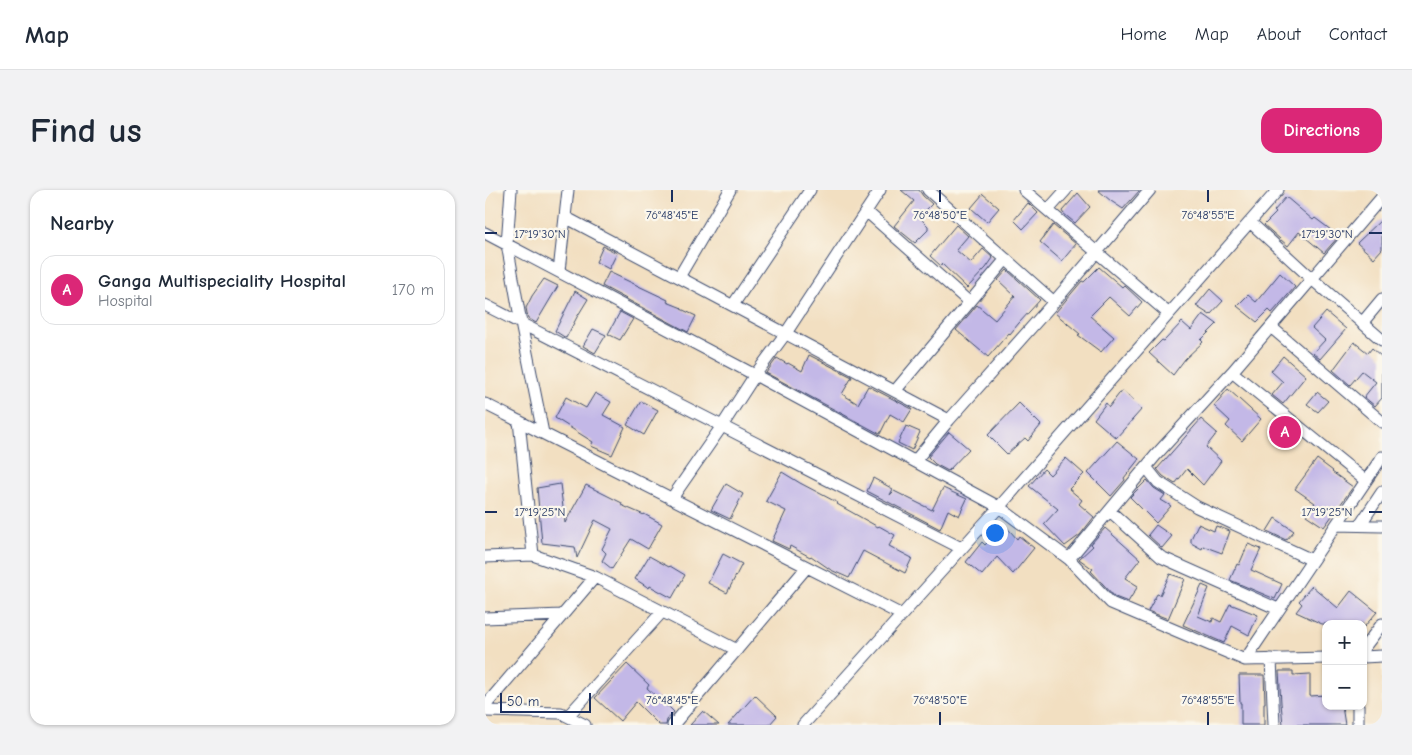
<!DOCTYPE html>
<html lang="en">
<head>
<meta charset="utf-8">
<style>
  body { margin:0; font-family:"Comic Neue",sans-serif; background:#f2f2f3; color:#1f2937 }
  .controls { position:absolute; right:15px; bottom:15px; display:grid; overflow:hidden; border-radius:10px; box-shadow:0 1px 4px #0004 }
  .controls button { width:45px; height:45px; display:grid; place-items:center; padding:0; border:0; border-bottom:1px solid #e0e1e3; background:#fff; color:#1f2937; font:25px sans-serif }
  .scale { position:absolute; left:15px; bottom:12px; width:91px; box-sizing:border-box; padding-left:5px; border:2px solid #1b2f5e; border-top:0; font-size:14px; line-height:18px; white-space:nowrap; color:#1b2f5e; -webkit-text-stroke:4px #fbf7ec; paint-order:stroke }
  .you { position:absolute; left:509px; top:342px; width:18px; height:18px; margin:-12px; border:4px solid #fff; border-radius:50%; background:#1a73e8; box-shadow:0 0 0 8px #1a73e833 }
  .badge { display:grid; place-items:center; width:32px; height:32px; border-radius:50%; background:#db2777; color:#fff; font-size:16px; font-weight:700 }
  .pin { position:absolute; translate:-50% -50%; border:2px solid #fff; box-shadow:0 1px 5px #0006 }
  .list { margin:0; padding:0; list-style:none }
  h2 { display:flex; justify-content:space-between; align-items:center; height:65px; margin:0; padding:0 20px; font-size:21px }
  h2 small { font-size:16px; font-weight:400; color:#747a83 }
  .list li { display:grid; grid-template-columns:32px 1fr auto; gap:15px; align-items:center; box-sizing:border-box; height:70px; margin:0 10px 10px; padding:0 10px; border:1px solid #e0e1e3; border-radius:15px }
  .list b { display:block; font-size:19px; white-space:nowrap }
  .list p { margin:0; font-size:16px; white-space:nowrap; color:#747a83 }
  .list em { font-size:16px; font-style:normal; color:#747a83 }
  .map { position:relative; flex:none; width:897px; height:535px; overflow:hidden; border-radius:15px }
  header { display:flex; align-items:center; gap:30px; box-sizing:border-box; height:70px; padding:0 25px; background:#fff; border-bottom:1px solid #e0e1e3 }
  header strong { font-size:24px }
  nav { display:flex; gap:28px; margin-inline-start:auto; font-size:18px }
  .intro { display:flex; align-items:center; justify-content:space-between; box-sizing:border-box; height:120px; padding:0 30px }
  h1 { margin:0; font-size:35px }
  .button { padding:12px 22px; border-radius:15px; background:#db2777; color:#fff; font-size:18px; font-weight:700 }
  main { display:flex; gap:30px; padding:0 30px }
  aside { flex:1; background:#fff; border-radius:15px; box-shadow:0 1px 4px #0004 }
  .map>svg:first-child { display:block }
  .building { fill:#c3b8e7 }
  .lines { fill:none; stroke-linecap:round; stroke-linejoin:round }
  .minor-casing { stroke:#3b496d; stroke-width:13 }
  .minor { stroke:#fff; stroke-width:11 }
  .ticks { fill:none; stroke:#1b2f5e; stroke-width:2 }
  .ticks-label { font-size:12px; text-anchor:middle; fill:#1b2f5e; stroke:#fbf7ec; stroke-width:4.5; stroke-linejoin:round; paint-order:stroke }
</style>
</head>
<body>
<header>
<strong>Map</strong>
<nav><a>Home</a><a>Map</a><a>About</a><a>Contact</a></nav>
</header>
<div class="intro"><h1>Find us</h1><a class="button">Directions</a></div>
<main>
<aside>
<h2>Nearby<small></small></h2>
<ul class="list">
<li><span class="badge">A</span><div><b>Ganga Multispeciality Hospital</b><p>Hospital</p></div><em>170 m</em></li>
</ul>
</aside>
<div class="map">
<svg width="897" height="535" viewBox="0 0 897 535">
  <rect width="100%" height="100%" fill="#fbf7ec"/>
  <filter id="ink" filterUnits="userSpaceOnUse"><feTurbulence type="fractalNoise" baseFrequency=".02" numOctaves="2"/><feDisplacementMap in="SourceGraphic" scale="10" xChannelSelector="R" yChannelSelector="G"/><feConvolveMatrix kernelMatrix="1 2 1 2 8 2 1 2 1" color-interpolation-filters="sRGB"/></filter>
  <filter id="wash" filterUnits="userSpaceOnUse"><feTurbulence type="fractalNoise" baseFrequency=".0096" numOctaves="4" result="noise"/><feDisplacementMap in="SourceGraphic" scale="20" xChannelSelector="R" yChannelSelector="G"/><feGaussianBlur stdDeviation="1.12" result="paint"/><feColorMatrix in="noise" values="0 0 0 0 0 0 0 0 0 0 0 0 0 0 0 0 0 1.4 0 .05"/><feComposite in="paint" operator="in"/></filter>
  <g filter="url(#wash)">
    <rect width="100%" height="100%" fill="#f2dfc1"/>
    <g id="blocks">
      <!-- building -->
      <path class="building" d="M416 0H434L438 6 447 14 434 27 443 36V40L430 53 409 36 429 11Z
        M613 0H655L638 19 626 11Z
        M593 3 605 17 590 33 578 23 577 21Z
        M498 4 514 18 502 32 486 18Z
        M801 7 828 30 830 28 854 46 839 63 814 42 803 56 779 35 791 23 789 21Z
        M543 13 553 23 538 39 529 30Z
        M897 29V59L889 68 872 53Z
        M471 35 483 46 471 60 486 73 498 59 508 68 501 78 482 98 457 74 456 76 445 66Z
        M568 35 591 54 577 71 555 52Z
        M118 56 132 63 124 79 111 72Z
        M614 77 637 97 639 95 657 112 645 126 624 107 605 126 629 147 616 162 593 145 595 144 570 123 597 91 599 92Z
        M522 80 555 110 534 133 525 144 524 143 503 167 471 140 492 115 510 130 530 106 513 90Z
        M124 82 183 110 182 112 197 118 196 119 211 126 203 142 117 96Z
        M795 83 810 97 787 123 784 120 772 132 752 116 763 105 771 112Z
        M59 89 73 96 51 133 43 128 41 118 47 106Z
        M725 99 738 111 725 125 711 116Z
        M90 101 103 109 92 127 81 148 70 141Z
        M135 122 148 129 135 150 123 144Z
        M841 122 861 139 835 169 828 163 840 150 827 138Z
        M718 124 732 134 716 150 718 152 700 169 688 185 664 163 677 150 679 151 697 132 706 140Z
        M108 139 121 145 110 163 98 156Z
        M869 152 883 163 887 158 897 167V208L890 216 879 207 891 192 877 181 865 195 848 180Z
        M324 165 367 187 357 204 373 214 383 196 427 219 419 232 405 224 395 244 281 183 292 168 302 174 303 173 317 181Z
        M798 166 821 186 798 214 787 205 798 192 786 181Z
        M743 199 776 229 757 251 741 236 745 231 729 216Z
        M637 200 657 219 631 248 609 229 621 213 624 217Z
        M832 202 843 211 833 222 822 214Z
        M110 203 126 212 118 225 140 237 127 265 106 256 108 252 70 228 81 207 101 218Z
        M156 211 173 220 159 245 142 235Z
        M534 213 556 235 543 251 540 248 522 264 503 245Z
        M716 229 732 243 721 257 736 271 718 295 702 279 690 294 678 286 672 279Z
        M421 236 435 242 427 260 413 253Z
        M464 242 484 259 463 281 450 274 443 267Z
        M632 251 654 269 639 288 640 290 626 306 603 283Z
        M581 268 599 284 584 299 597 310 594 314 609 327 595 345 580 356 559 334 573 319 544 296 559 279 565 285Z
        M832 269 848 281 847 282 868 297 839 337 821 325 830 313 810 299Z
        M297 282 315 293 353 313 352 314 393 337 394 336 410 345 404 356 427 368 420 383 378 361 364 388 346 380 326 366 325 367 305 356 304 359 287 351 301 321 281 311Z
        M388 288 408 299 405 305 409 301 447 320 458 298 482 309 474 326 463 320 455 339 382 301Z
        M662 290 669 298 680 305 676 310 686 316 671 333 645 307Z
        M75 294 80 333 101 295 137 313 136 315 159 325V324L177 334 163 359 146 349 127 379 117 371 121 363 117 359 127 339 110 330 92 368 90 357 57 353 52 298Z
        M241 294 258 304 245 329 226 320Z
        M790 328 809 341 801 350 782 341Z
        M519 334 532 349 534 346 549 358 528 384 512 367 497 385 481 372 497 352 500 355Z
        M713 334 729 341 731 336 745 341 737 363 718 356 717 359 706 353V349Z
        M671 335 687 346 677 358 663 345Z
        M620 338 655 369 640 388 653 396 643 412 630 407 606 381 608 379 594 369 608 356 606 354Z
        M763 354 776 359 766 380 797 394 790 409 745 390 752 374 754 375Z
        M238 364 257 374 242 403 223 393Z
        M164 366 184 377 185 376 200 385 187 408 165 396 164 398 150 389Z
        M685 384 700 389 683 429 663 421 672 404 675 405Z
        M717 395 724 398 713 426 727 432 728 428 736 432 745 414 773 425 764 445 747 436 739 453 698 435Z
        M827 396 853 418 866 401 892 422 879 437 878 434H837L811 422 817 414 814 411Z
        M142 474 164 495 162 498 183 517V516L189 522 182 530 181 535H174L151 512 135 531 110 508Z
        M794 481H808V485L825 484V506L841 505V516H857L860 535H798L796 513Z
        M754 485H779L780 513H779V535H756V513H755Z
        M270 505 292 526 284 535H243Z
        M218 521 234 535H205Z"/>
    </g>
  </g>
  <g filter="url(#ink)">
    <use href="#blocks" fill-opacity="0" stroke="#3b496d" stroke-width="1"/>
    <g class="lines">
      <!-- minor casing -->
      <g class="minor-casing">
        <path id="minor" d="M26 0 22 54 36 133 58 243
          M443 0 569 112
          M539 0 684 124
          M563 20 581 0
          M381 21 484 112
          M80 27 464 230
          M765 32 827 89 897 150
          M0 43 270 185 514 317 584 369 626 413 760 470 841 468
          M74 81 83 0
          M194 87 245 0
          M0 115 476 358
          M248 115 325 0
          M877 133 897 109
          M786 137 897 232
          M747 182 881 291
          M410 201 521 69
          M0 214 417 425
          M430 271 464 230 569 112 665 0
          M661 277 673 292 712 317 827 370
          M187 308 237 236 270 185 301 143 395 0
          M625 321 676 367 793 419
          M851 335 897 336
          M875 335 897 302
          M48 365 110 387
          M0 367 48 365 34 231
          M584 369 671 265 747 182 897 7
          M0 428 78 425
          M878 459 897 434
          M878 467 897 466
          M786 469 789 535
          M760 470 897 267
          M0 516 110 387 252 460
          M873 516V535
          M0 521 76 523 100 535
          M83 526 177 422
          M188 535 322 377
          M318 535 514 317 793 0"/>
      </g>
      <!-- minor -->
      <use href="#minor" class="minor"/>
    </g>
  </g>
  <!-- ticks -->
  <path class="ticks" d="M187 0V12M455 0V12M723 0V12M0 43H12M884 43H897M0 322H12M884 322H897M187 522V535M455 522V535M723 522V535"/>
  <g class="ticks-label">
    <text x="187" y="29">76°48'45"E</text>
    <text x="455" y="29">76°48'50"E</text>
    <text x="723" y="29">76°48'55"E</text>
    <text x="55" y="48">17°19'30"N</text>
    <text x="842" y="48">17°19'30"N</text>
    <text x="55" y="326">17°19'25"N</text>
    <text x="842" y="326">17°19'25"N</text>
    <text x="187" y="514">76°48'45"E</text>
    <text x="455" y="514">76°48'50"E</text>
    <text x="723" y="514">76°48'55"E</text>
  </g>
</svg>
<div class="controls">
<button>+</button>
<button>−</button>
</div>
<div class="scale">50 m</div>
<div class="you"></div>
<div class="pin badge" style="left:800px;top:242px">A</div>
</div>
</main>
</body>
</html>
